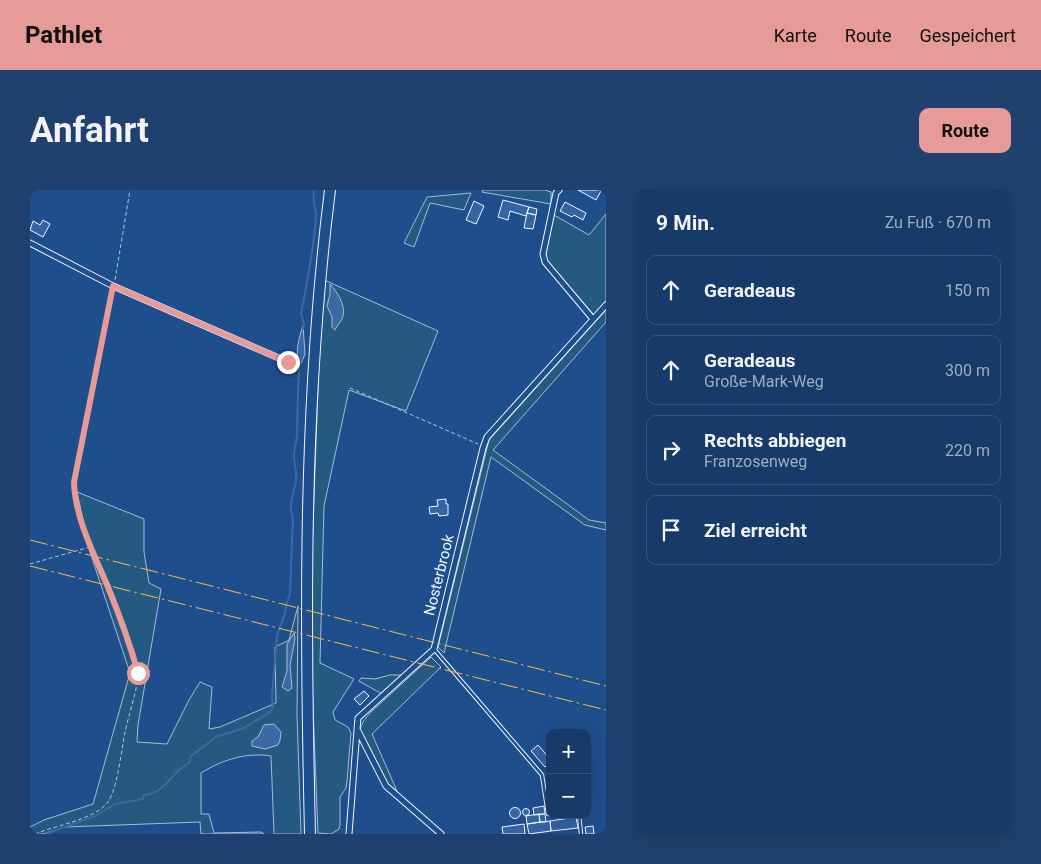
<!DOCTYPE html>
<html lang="de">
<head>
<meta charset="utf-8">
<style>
  body { margin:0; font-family:Roboto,sans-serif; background:#20416f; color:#f1f3f6 }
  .controls { position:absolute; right:15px; bottom:15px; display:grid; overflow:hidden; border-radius:10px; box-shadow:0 5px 20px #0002 }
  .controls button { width:45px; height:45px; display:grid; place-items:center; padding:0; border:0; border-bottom:1px solid #36547d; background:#173a69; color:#f1f3f6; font:25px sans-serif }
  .stop { position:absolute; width:15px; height:15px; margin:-11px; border:4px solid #e69b98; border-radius:50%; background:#fff }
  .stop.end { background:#e69b98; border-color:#fff; box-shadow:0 1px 5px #0008 }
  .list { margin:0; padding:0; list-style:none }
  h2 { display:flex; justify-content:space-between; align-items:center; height:65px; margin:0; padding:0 20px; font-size:21px }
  h2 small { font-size:16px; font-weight:400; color:#9eadc0 }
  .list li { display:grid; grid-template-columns:32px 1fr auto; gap:15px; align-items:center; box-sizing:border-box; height:70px; margin:0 10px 10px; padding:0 10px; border:1px solid #36547d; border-radius:10px }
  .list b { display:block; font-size:19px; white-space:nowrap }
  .list p { margin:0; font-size:16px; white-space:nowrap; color:#9eadc0 }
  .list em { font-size:16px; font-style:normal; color:#9eadc0 }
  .icon { flex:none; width:28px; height:28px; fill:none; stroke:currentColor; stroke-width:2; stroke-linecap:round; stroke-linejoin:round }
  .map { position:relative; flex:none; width:576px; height:644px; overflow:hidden; border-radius:10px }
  header { display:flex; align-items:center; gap:30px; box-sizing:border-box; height:70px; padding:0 25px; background:#e69b98; color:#111 }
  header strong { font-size:24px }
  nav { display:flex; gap:28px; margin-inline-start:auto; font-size:18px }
  .intro { display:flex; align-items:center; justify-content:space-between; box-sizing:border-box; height:120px; padding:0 30px }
  h1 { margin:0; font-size:35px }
  .button { padding:12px 22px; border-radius:10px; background:#e69b98; color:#111; font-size:18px; font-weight:700 }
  main { display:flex; gap:30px; padding:0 30px }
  aside { flex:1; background:#173a69; border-radius:10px; box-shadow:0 5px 20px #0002 }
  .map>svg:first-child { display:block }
  .green { fill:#245a82; stroke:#a8bbd7 }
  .water { fill:#3b69a3; stroke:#a8bbd7 }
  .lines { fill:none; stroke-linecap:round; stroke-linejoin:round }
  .stream { stroke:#3b69a3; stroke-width:2 }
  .building { fill:#3563a3; stroke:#f2f6ff }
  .lane-casing { stroke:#f2f6ff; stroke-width:4.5 }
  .street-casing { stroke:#f2f6ff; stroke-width:7 }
  .highway-casing { stroke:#f2f6ff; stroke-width:12 }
  .path { stroke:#b3c4dc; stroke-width:1; stroke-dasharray:4 2.5; stroke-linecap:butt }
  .lane { stroke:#1f4e8c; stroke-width:2.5 }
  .street { stroke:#1f4e8c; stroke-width:5 }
  .highway { stroke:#1f4e8c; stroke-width:10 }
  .power { stroke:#ffb74d; stroke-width:1; stroke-dasharray:18 4 2.5 4; stroke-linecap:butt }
  .route { stroke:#e69b98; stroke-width:6 }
  .labels { text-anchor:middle; stroke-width:4; stroke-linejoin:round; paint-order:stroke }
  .street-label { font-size:15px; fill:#f2f6ff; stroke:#1f4e8c }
</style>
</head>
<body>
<header>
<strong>Pathlet</strong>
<nav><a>Karte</a><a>Route</a><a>Gespeichert</a></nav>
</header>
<div class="intro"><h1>Anfahrt</h1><a class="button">Route</a></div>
<main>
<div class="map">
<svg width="576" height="644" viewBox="0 0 576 644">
  <rect width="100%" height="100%" fill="#1f4e8c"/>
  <!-- green -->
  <path class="green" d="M453 0H515L521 2V14L452 2Z
    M441 3 434 20 400 13 384 57 374 53 397 7Z
    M576 24V111L564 125 517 71 516 63 524 25 559 45Z
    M292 89 408 141 376 221 319 200 294 316 290 473 324 489 303 522 305 530 318 537 321 543 317 591 316 598 310 607V635L309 639 301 644 288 643 281 468V392Z
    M576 120V132L463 260 559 330 576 333V340L555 335 461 267 414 463 408 457 459 250Z
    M47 302 114 329V362L119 393 131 399 108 535 107 552 137 554 159 510 170 492 182 497 179 539 190 537 246 513 245 457 259 450 268 416 267 524 271 644H244L241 566C216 562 192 570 171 583V624H179L184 643 231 642 234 644H171L170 632 35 637 13 644H0V637L14 630 63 614 100 483 60 362Z
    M401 467 411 477 342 544 367 601 359 596 330 544C330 535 334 530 340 523Z
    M360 485H374L352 504 329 491 331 488 345 489Z"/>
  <!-- water -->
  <path class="water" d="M300 94C306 100 316 115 313 126 312 131 307 135 305 140L302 137V127L297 116 300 104Z
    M273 135 275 164 270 176C264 163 269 149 273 135Z
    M264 443 265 449 260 475 262 498 258 501 252 497 257 481V454Z
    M244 534 251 542 250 550 248 555 235 559 222 556V551L228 547 234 535Z"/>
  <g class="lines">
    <!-- stream -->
    <path class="stream" d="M273 139 274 134 271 124C277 92 284 59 286 27 286 17 282 12 284 0
      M16 644 65 626 85 614 113 609 114 605C136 604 141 581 159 573L161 566 186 547 214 538 240 522 243 517 242 506 247 446 255 423 256 415 260 404 263 327C257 313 265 303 266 289 267 282 264 274 264 266 264 258 267 251 267 243 268 220 267 197 270 174"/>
  </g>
  <!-- building -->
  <path class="building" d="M548 0H569L571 1 566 10Z
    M473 10 499 17 496 26 480 21 478 30 468 27Z
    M444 11 454 16 446 34 436 30Z
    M535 12 556 23 553 30 544 25 542 27 530 21Z
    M499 17 507 19 506 25 497 23Z
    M497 23 506 25 503 39 494 38Z
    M13 30 20 34 13 47 0 40 3 31 10 35Z
    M416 309V314H418V325L409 326 408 323 400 324 399 317 408 316 407 310Z
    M334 501 339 506 330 515 324 509Z
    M508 555 520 569V573L515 577 501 561Z
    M514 616 515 624 504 625 503 618Z
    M479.5 623a5.5 5.5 0 1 1 11 0a5.5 5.5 0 1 1-11 0Z
    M492.5 622a3.5 3.5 0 1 1 7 0a3.5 3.5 0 1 1-7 0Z
    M509 624 510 632 497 634 496 626Z
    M509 624H515L516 632H510Z
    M546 627 548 638 521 641 520 631Z
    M520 631 521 641 499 644 497 634Z
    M494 634 495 644H473L472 637Z
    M563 636 564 644H556L555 637Z"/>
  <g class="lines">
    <!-- lane casing -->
    <g class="lane-casing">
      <path id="lane" d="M404 459 512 585 518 624H520
        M549 625 551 644"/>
    </g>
    <!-- street casing -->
    <g class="street-casing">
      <path id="street" d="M529 0 526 3 513 64 515 72 563 129
        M0 53 83 96 258 172
        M319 644 327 540
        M411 644 356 596 327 539 328 528 404 459 453 258 457 247 576 115"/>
    </g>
    <!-- highway casing -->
    <g class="highway-casing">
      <path id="highway" d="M280 644C275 429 273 214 300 0"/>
    </g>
    <!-- path -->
    <path class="path" d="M85 90 100 0
      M320 198 448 254
      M0 374 60 357
      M5 644C26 635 64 630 78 612 87 600 92 558 95 542 98 527 109 495 108 482 106 470 100 458 96 446 90 428 83 410 76 393 63 361 45 327 44 292L82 102"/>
    <!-- lane -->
    <use href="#lane" class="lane"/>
    <!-- street -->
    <use href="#street" class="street"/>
    <!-- highway -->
    <use href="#highway" class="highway"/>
    <!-- power -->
    <path class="power" d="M0 350 576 496
      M0 376 576 520"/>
  </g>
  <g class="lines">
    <!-- route -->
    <path class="route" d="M108 483C100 454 89 424 78 397 64 364 45 328 44 292L83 96 258 172"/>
  </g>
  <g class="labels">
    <!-- street labels -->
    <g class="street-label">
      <text transform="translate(409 385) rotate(-76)" y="5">Nosterbrook</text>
    </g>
  </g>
</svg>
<div class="controls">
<button>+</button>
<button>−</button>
</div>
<div class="stop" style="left:108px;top:483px"></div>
<div class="stop end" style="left:258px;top:172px"></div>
</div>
<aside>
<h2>9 Min.<small>Zu Fuß · 670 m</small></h2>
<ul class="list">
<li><svg class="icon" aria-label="ahead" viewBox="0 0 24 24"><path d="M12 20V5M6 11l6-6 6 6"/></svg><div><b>Geradeaus</b></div><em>150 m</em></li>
<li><svg class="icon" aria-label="ahead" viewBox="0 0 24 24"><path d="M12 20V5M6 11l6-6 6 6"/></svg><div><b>Geradeaus</b><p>Große-Mark-Weg</p></div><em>300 m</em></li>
<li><svg class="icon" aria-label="right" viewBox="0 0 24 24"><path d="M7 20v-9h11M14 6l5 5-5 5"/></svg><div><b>Rechts abbiegen</b><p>Franzosenweg</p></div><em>220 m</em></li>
<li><svg class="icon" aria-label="arrive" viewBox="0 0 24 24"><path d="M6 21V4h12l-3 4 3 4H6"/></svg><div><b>Ziel erreicht</b></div></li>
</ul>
</aside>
</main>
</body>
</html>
